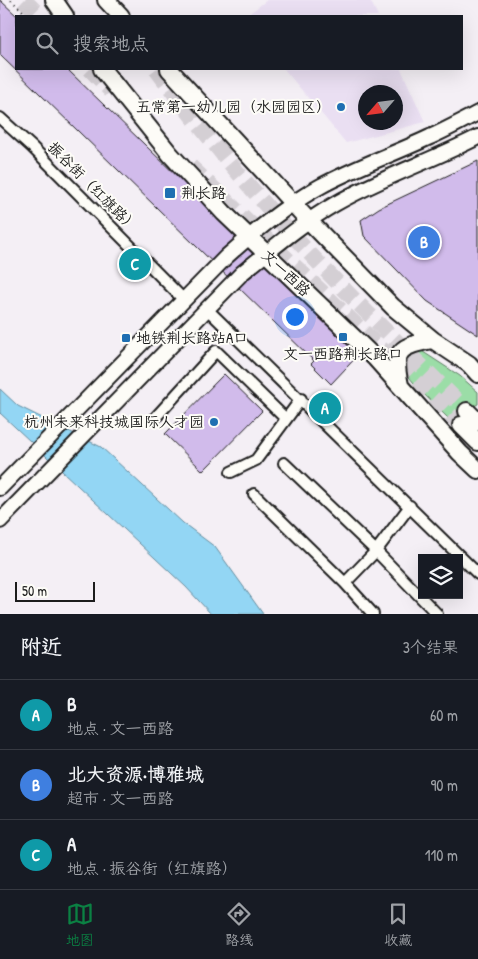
<!DOCTYPE html>
<html lang="zh">
<head>
<meta charset="utf-8">
<style>
  body { margin:0; font-family:"Patrick Hand","LXGW WenKai TC",sans-serif; background:#242831; color:#f1f3f6 }
  .controls { position:absolute; right:15px; bottom:15px; display:grid; overflow:hidden; border-radius:0px; box-shadow:0 5px 20px #0002 }
  .controls button { width:45px; height:45px; display:grid; place-items:center; padding:0; border:0; border-bottom:1px solid #363941; background:#171b24; color:#f1f3f6; font:25px sans-serif }
  .compass { position:absolute; left:358px; top:85px; width:45px; height:45px; border-radius:50%; background:#171b24; box-shadow:0 5px 20px #0002; rotate:242deg }
  .scale { position:absolute; left:15px; bottom:12px; width:80px; box-sizing:border-box; padding-left:5px; border:2px solid #1c1c1c; border-top:0; font-size:14px; line-height:18px; white-space:nowrap; color:#1c1c1c; -webkit-text-stroke:4px #fdfcf7; paint-order:stroke }
  .you { position:absolute; left:294px; top:316px; width:18px; height:18px; margin:-12px; border:4px solid #fff; border-radius:50%; background:#1a73e8; box-shadow:0 0 0 8px #1a73e833 }
  .badge { display:grid; place-items:center; width:32px; height:32px; border-radius:50%; background:#0b8043; color:#fff; font-size:16px; font-weight:700 }
  .pin { position:absolute; translate:-50% -50%; border:2px solid #fff; box-shadow:0 1px 5px #0006 }
  .list { margin:0; padding:0; list-style:none }
  h2 { display:flex; justify-content:space-between; align-items:center; height:65px; margin:0; padding:0 20px; font-size:21px }
  h2 small { font-size:16px; font-weight:400; color:#9ea1a6 }
  .list li { display:grid; grid-template-columns:32px 1fr auto; gap:15px; align-items:center; box-sizing:border-box; height:70px; padding:0 20px; border-top:1px solid #363941 }
  .list b { display:block; font-size:19px; white-space:nowrap }
  .list p { margin:0; font-size:16px; white-space:nowrap; color:#9ea1a6 }
  .list em { font-size:16px; font-style:normal; color:#9ea1a6 }
  .icon { flex:none; width:28px; height:28px; fill:none; stroke:currentColor; stroke-width:2; stroke-linecap:round; stroke-linejoin:round }
  .map { position:relative; flex:none; width:478px; height:614px; overflow:hidden }
  .search { position:absolute; background:#171b24; box-shadow:0 5px 20px #0002; left:15px; right:15px; top:15px; height:55px; display:flex; align-items:center; gap:12px; box-sizing:border-box; padding:0 18px; border-radius:0px; color:#9ea1a6; font-size:19px }
  .sheet { height:275px; background:#171b24 }
  nav { display:flex; justify-content:space-around; align-items:center; box-sizing:border-box; height:70px; border-top:1px solid #363941; background:#171b24; font-size:14px; color:#9ea1a6 }
  nav a { display:grid; justify-items:center; gap:2px }
  nav .on { color:#0b8043 }
  .map>svg:first-child { display:block }
  .built { fill:#eadff2; fill-rule:evenodd }
  .grass { fill:#9bdda7; stroke:#5c7c62 }
  .water { fill:#93d6f4; stroke:#638c9e }
  .building { fill:#d1bbeb; stroke:#1c1c1c }
  .lines { fill:none; stroke-linecap:round; stroke-linejoin:round }
  .trunk-tunnel { stroke:#d4cfd4; stroke-width:16; stroke-dasharray:16 8; stroke-linecap:butt }
  .minor-casing { stroke:#1c1c1c; stroke-width:14 }
  .secondary-casing { stroke:#1c1c1c; stroke-width:18 }
  .primary-casing { stroke:#1c1c1c; stroke-width:20 }
  .trunk-casing { stroke:#1c1c1c; stroke-width:20 }
  .path { stroke:#1c1c1c; stroke-width:2; stroke-dasharray:1 4; stroke-linecap:butt }
  .minor { stroke:#fdfcf7; stroke-width:10 }
  .secondary { stroke:#fdfcf7; stroke-width:14 }
  .primary { stroke:#fdfcf7; stroke-width:16 }
  .trunk { stroke:#fdfcf7; stroke-width:16 }
  .poi-dot { fill:#1f6fb2; stroke:#fdfcf7; stroke-width:2 }
  .labels { text-anchor:middle; stroke-width:4; stroke-linejoin:round; paint-order:stroke }
  .poi-label { font-size:15px; fill:#1c1c1c; stroke:#fdfcf7; text-anchor:end }
  .street-label { font-size:15px; fill:#1c1c1c; stroke:#fdfcf7 }
</style>
</head>
<body>
<div class="map">
<svg width="478" height="614" viewBox="0 0 478 614">
  <rect width="100%" height="100%" fill="#f4eff5"/>
  <filter id="ink" filterUnits="userSpaceOnUse"><feTurbulence type="fractalNoise" baseFrequency=".02" numOctaves="2"/><feDisplacementMap in="SourceGraphic" scale="10" xChannelSelector="R" yChannelSelector="G"/><feConvolveMatrix kernelMatrix="1 2 1 2 8 2 1 2 1" color-interpolation-filters="sRGB"/></filter>
  <g filter="url(#ink)">
    <!-- built -->
    <path class="built" d="M267 0H370L378 16H246Z
      M284 69H401L425 122 346 143ZM366 92H396V122H366Z"/>
    <!-- grass -->
    <path class="grass" d="M417 348 460 376 478 392V404C467 409 462 415 457 427 445 414 400 375 401 360Z"/>
    <!-- water -->
    <path class="water" d="M0 389 18 406 101 447 183 523 215 547 263 614H211L186 587 0 413Z"/>
    <!-- building -->
    <path class="building" d="M0 0 17 16 16 69H67L339 334 362 351 331 384 311 364 314 361 0 55Z
      M478 161V335L427 301 364 236 361 220 379 208Z
      M129 250 148 270 140 278 121 259Z
      M224 374 262 411 203 471 165 434Z
      M319 395 338 414 331 422 311 402Z"/>
    <g class="lines">
      <!-- trunk-tunnel -->
      <path class="trunk-tunnel" d="M24 0 40 16
        M90 69 111 91
        M156 69C197 124 241 178 288 230 345 293 407 351 467 411
        M190 166 461 425"/>
      <!-- minor casing -->
      <g class="minor-casing">
        <path id="minor" d="M0 118 32 147 184 300
          M207 309 478 574
          M155 418 216 351 286 419
          M284 463 376 551 437 614
          M231 472 256 460 301 399
          M254 494 345 583 373 614
          M345 583 376 551 410 506"/>
      </g>
      <!-- secondary casing -->
      <g class="secondary-casing">
        <path id="secondary" d="M0 488 226 257C255 231 286 205 321 186 356 167 394 154 430 137 446 130 462 121 478 113
          M0 521 242 273C272 249 302 223 335 204 380 178 431 161 478 137"/>
      </g>
      <!-- primary casing -->
      <g class="primary-casing">
        <path id="primary" d="M54 0 65 16
          M106 0 121 16
          M102 69 170 154 224 213 375 358 460 453 478 470
          M169 69 309 221 393 307 433 340 469 364 478 374
          M400 385C392 350 400 346 433 340"/>
      </g>
      <!-- trunk casing -->
      <g class="trunk-casing">
        <path id="trunk" d="M467 411 478 422
          M461 425 478 442"/>
      </g>
      <!-- path -->
      <path class="path" d="M11 0 28 16"/>
      <!-- minor -->
      <use href="#minor" class="minor"/>
      <!-- secondary -->
      <use href="#secondary" class="secondary"/>
      <!-- primary -->
      <use href="#primary" class="primary"/>
      <!-- trunk -->
      <use href="#trunk" class="trunk"/>
    </g>
  </g>
  <!-- markers -->
  <g class="poi-dot">
    <circle cx="341" cy="107" r="5"/>
    <rect x="164" y="187" width="12" height="12" rx="2.5"/>
    <rect x="338" y="332" width="10" height="10" rx="2.5"/>
    <rect x="121" y="333" width="10" height="10" rx="2.5"/>
    <circle cx="214" cy="422" r="5"/>
  </g>
  <g class="labels">
    <!-- poi labels -->
    <g class="poi-label">
      <text x="331" y="112">五常第一幼儿园（水园园区）</text>
      <text x="181" y="198" text-anchor="start">荆长路</text>
      <text x="136" y="343" text-anchor="start">地铁荆长路站A口</text>
      <text x="343" y="359" text-anchor="middle">文一西路荆长路口</text>
      <text x="204" y="427">杭州未来科技城国际人才园</text>
    </g>
    <!-- street labels -->
    <g class="street-label">
      <text transform="translate(93 187) rotate(45)" y="5">振谷街（红旗路）</text>
      <text transform="translate(286 273) rotate(43)" y="5">文一西路</text>
    </g>
  </g>
</svg>
<div class="controls">
<button><svg class="icon" aria-label="layers" viewBox="0 0 24 24"><path d="M12 4l9 5-9 5-9-5zM3 14l9 5 9-5"/></svg></button>
</div>
<svg class="compass" viewBox="-18 -18 36 36"><path d="M0-13l5 13h-10z" fill="#e53935"/><path d="M0 13l5-13h-10z" fill="#9ea1a6"/></svg>
<div class="scale">50 m</div>
<div class="you"></div>
<div class="pin badge" style="left:325px;top:408px;background:#0f9aa8">A</div>
<div class="pin badge" style="left:424px;top:242px;background:#3f7fe0">B</div>
<div class="pin badge" style="left:135px;top:264px;background:#0f9aa8">C</div>
<div class="search"><svg class="icon" aria-label="search" viewBox="0 0 24 24"><circle cx="10" cy="10" r="6"/><path d="M15 15l6 6"/></svg>搜索地点</div>
</div>
<section class="sheet">
<h2>附近<small>3个结果</small></h2>
<ul class="list">
<li><span class="badge" style="background:#0f9aa8">A</span><div><b>B</b><p>地点 · 文一西路</p></div><em>60 m</em></li>
<li><span class="badge" style="background:#3f7fe0">B</span><div><b>北大资源·博雅城</b><p>超市 · 文一西路</p></div><em>90 m</em></li>
<li><span class="badge" style="background:#0f9aa8">C</span><div><b>A</b><p>地点 · 振谷街（红旗路）</p></div><em>110 m</em></li>
</ul>
</section>
<nav>
<a class="on"><svg class="icon" aria-label="map" viewBox="0 0 24 24"><path d="M3 6l6-2 6 2 6-2v14l-6 2-6-2-6 2zM9 4v14M15 6v14"/></svg>地图</a>
<a><svg class="icon" aria-label="directions" viewBox="0 0 24 24"><path d="M12 3l9 9-9 9-9-9zM9 14v-3h6M13 9l2 2-2 2"/></svg>路线</a>
<a><svg class="icon" aria-label="saved" viewBox="0 0 24 24"><path d="M7 4h10v16l-5-4-5 4z"/></svg>收藏</a>
</nav>
</body>
</html>
